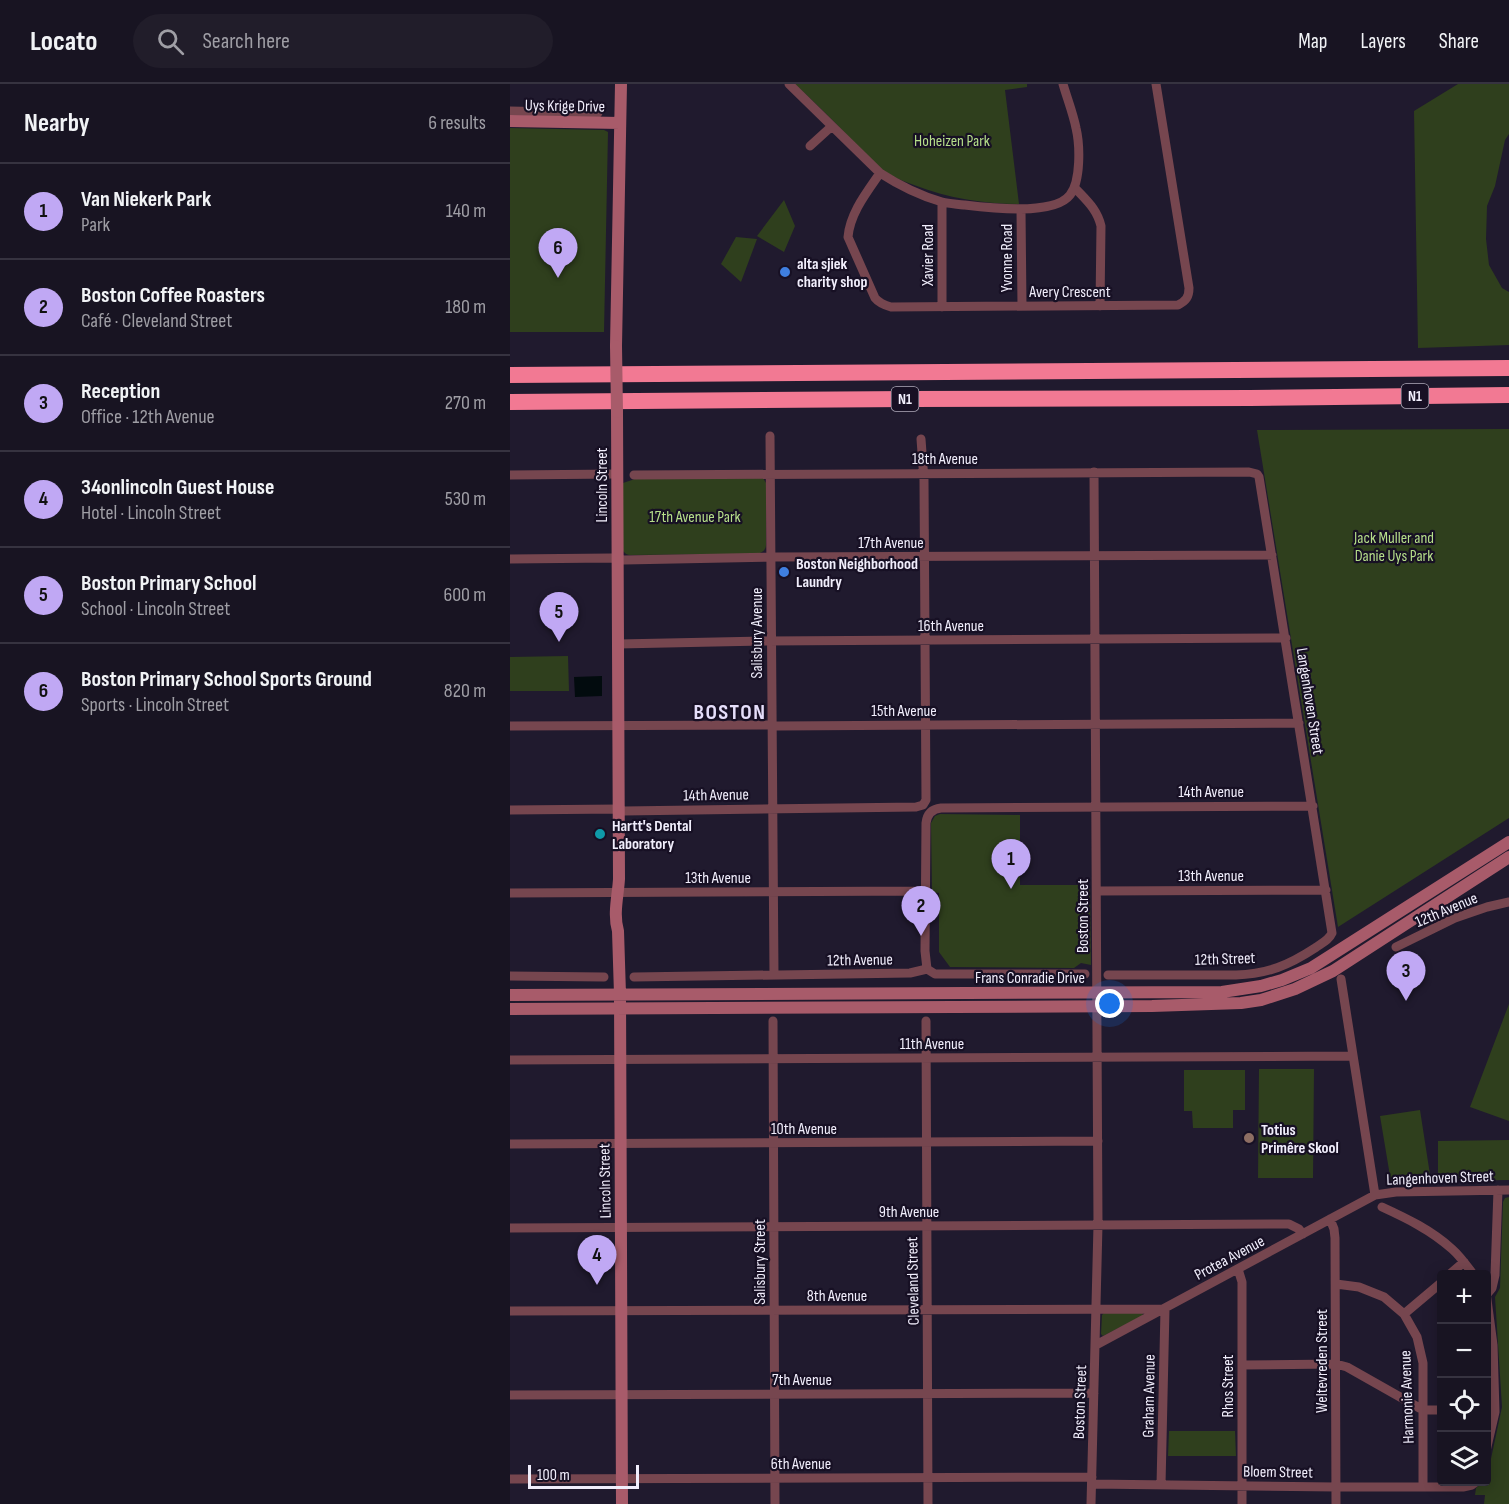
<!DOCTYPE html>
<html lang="en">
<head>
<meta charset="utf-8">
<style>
  body { margin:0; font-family:"Sofia Sans Condensed",sans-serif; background:#211d2a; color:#f1f3f6 }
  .controls { position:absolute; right:18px; bottom:18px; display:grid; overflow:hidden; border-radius:6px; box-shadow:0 3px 15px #0003 }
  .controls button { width:54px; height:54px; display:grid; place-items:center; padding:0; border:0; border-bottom:2px solid #363340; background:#181422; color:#f1f3f6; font:30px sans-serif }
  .scale { position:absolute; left:18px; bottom:15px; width:111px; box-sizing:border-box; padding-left:6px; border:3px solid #f1eefc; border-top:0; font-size:16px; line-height:21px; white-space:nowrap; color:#f1eefc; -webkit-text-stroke:4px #171024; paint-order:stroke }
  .you { position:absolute; left:600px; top:920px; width:21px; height:21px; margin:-15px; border:4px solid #fff; border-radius:50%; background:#1a73e8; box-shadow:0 0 0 9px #1a73e833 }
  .badge { display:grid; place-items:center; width:39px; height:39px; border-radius:50%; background:#c0a8f4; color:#111; font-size:20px; font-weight:700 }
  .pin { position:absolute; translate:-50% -50px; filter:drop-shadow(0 2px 3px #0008) }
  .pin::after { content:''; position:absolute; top:32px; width:21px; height:18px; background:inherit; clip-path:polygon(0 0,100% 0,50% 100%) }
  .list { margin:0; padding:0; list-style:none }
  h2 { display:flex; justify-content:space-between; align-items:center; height:78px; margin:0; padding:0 24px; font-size:26px }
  h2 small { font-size:20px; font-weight:400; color:#9f9ea5 }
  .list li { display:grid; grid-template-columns:39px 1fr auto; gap:18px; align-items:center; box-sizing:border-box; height:96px; padding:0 24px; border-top:2px solid #363340 }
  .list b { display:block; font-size:22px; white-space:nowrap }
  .list p { margin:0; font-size:20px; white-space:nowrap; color:#9f9ea5 }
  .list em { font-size:20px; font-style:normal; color:#9f9ea5 }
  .icon { flex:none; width:33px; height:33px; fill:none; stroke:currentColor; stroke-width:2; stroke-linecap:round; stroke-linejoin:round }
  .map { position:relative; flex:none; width:999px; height:1420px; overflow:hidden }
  header { display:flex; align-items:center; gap:36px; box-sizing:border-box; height:84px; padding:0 30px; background:#181422; border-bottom:2px solid #363340 }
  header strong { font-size:28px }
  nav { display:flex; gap:33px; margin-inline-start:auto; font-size:21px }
  .search { width:420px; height:54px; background:#211d2a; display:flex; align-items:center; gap:15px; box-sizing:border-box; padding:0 21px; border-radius:33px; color:#9f9ea5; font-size:22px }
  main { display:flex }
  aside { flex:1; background:#181422 }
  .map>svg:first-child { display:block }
  .green { fill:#2f3f1d }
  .water { fill:#020b0e }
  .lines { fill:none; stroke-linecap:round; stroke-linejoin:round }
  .street { stroke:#76464f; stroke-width:9 }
  .secondary { stroke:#a85b6a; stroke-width:12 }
  .highway { stroke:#f27993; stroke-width:16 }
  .secondary-bridge { stroke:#a85b6a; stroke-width:12 }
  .shop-dot { fill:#3f7fe0; stroke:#171024; stroke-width:2 }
  .culture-dot { fill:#0f9aa8; stroke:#171024; stroke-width:2 }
  .education-dot { fill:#8d6e63; stroke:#171024; stroke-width:2 }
  .labels { text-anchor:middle; stroke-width:4.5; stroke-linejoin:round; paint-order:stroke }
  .shield { fill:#171024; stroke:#b0abbb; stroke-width:1.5 }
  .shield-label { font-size:15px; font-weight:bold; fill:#f1eefc }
  .street-label { font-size:16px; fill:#f1eefc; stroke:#171024 }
  .park-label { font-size:16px; fill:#b6df8a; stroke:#171024 }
  .poi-label { font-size:16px; font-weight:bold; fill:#f1eefc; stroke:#171024; text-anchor:start }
  .district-label { font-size:22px; font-weight:bold; letter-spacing:1.5px; fill:#e5defa; stroke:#171024 }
</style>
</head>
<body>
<header>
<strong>Locato</strong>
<div class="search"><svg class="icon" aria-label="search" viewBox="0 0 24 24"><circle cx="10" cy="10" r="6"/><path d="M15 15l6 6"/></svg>Search here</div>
<nav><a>Map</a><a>Layers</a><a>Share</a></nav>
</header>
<main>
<aside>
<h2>Nearby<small>6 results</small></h2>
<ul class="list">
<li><span class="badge">1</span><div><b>Van Niekerk Park</b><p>Park</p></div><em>140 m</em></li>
<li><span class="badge">2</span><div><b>Boston Coffee Roasters</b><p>Café · Cleveland Street</p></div><em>180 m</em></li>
<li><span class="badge">3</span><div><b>Reception</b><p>Office · 12th Avenue</p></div><em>270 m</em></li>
<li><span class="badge">4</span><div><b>34onlincoln Guest House</b><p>Hotel · Lincoln Street</p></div><em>530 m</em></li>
<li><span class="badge">5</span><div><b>Boston Primary School</b><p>School · Lincoln Street</p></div><em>600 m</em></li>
<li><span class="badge">6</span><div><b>Boston Primary School Sports Ground</b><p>Sports · Lincoln Street</p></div><em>820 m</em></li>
</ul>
</aside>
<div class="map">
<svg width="999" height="1420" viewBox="0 0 999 1420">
  <rect width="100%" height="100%" fill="#201a2e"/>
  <!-- green -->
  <path class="green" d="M285 0H517V3L495 6 509 120C473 120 438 114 404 101 396 98 387 95 379 90 363 81 351 65 338 52 321 34 303 17 285 0Z
    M948 0H999V50L995 56 985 102 977 122 976 155 979 181 992 204 999 208V261L908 264 904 27Z
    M0 44 94 46 98 48 94 248H0Z
    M274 116 285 142 274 168 247 152Z
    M226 153 247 155 231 198 211 180Z
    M999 345V734L828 843 747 346Z
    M253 394 256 399V461C256 466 252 469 247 470L119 471 116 470 113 467V399L125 395Z
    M58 572 59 607H0V573Z
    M430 730 510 731V801H580L581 881 571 879 564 884 440 883 429 868V809L422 808 421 739 425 732Z
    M999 920V1037L960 1023Z
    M749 985H804L803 1094H748Z
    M674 986H735V1026H723V1044H683L682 1027H674Z
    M910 1026 921 1097 881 1098 870 1032Z
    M999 1056V1096L928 1097V1057Z
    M999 1113V1420H974L975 1411H965L966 1404 973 1398H976L992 1323 985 1213 990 1204 993 1118 995 1114Z
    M594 1229H632L633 1230 632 1232 593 1252 591 1250 592 1231Z
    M659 1347H725L726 1372H658Z"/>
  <!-- water -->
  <path class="water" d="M92 592V612L65 613 64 593Z"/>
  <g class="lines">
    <!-- street -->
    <path class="street" d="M279 0 370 89C387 100 411 112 432 118 439 120 447 120 454 121 479 124 544 132 560 111 571 97 570 61 566 44 563 29 557 14 553 0
      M0 27 88 29
      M300 62 322 42
      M370 89C357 108 340 129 338 153L365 214C369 219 374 221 381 223L668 221C676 217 679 213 679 204L646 0
      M565 104C577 117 587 125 591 142L590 222
      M511 126 512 222
      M432 223V118
      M260 352 264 891
      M0 391 107 390
      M124 391 739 388 747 390 749 393 822 849C819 856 812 859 805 864 779 881 758 890 726 891H598
      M0 475 101 474 114 476 265 473 762 471
      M108 560 256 557 776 554
      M0 642 262 641 268 642 789 639
      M0 726 109 725 114 727 406 723 413 721 416 716 414 396 411 355
      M587 807 816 806
      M0 809 416 807
      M886 863 945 834 977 823 999 818
      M417 885 415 867 416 739C417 730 422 725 431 724L803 722
      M417 885 425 890H575
      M0 892 94 893
      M124 893 400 889 417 885
      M831 895 865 1111
      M263 937 265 1420
      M416 937 418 1420
      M0 976 843 972
      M0 1060 588 1057
      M872 1123C896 1134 921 1146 942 1165 950 1172 957 1182 963 1190
      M820 1135 824 1145 825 1154 826 1420
      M0 1144 779 1140 789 1145 793 1150
      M728 1185 732 1198V1420
      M940 1190 954 1178
      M826 1200 849 1203 874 1213 894 1230 907 1253 913 1279V1403
      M976 1208 983 1261 985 1328 976 1367
      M977 1210 982 1204 985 1191 988 1106
      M0 1227 655 1225 651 1401
      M894 1230 932 1198
      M586 1261 865 1111 886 1108 999 1106
      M733 1281 826 1280 837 1283 913 1326H932
      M0 1311 584 1309
      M0 1395 582 1393
      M582 1400 826 1403H953L962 1401 966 1398
      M581 1420 588 1141 584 388"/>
    <!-- secondary -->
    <path class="secondary" d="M0 37 110 39
      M106 262 111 0
      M107 328 109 795C108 812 103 830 108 847L110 910 112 1420
      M0 911 712 908 751 902 772 896 801 884 999 758
      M0 925 642 922 731 919 751 916 785 905 823 887 999 773"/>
    <!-- highway -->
    <path class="highway" d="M0 291 999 284
      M0 318 399 315 740 314 999 311"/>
    <!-- secondary-bridge -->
    <path class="secondary-bridge" d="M106 262 107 328"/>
  </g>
  <!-- markers -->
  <g class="shop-dot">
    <circle cx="275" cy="188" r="6"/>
    <circle cx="274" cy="488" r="6"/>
  </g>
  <circle class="culture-dot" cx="90" cy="750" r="6"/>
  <circle class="education-dot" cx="739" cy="1054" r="6"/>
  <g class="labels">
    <!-- shield labels -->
    <g class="shield">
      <rect x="891.5" y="300" width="27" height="24" rx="4.5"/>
      <rect x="381.5" y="303" width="27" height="24" rx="4.5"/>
    </g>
    <g class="shield-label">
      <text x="905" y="317">N1</text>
      <text x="395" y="320">N1</text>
    </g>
    <!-- street labels -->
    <g class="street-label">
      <text transform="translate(55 21) rotate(1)" y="6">Uys Krige Drive</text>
      <text transform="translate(417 171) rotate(-90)" y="6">Xavier Road</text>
      <text transform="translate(496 174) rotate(-90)" y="6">Yvonne Road</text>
      <text x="560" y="213">Avery Crescent</text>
      <text x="435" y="380">18th Avenue</text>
      <text transform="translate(91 401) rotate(-90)" y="6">Lincoln Street</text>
      <text x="381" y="464">17th Avenue</text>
      <text x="441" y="547">16th Avenue</text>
      <text transform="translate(246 549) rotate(-90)" y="6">Salisbury Avenue</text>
      <text transform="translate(801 617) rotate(81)" y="6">Langenhoven Street</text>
      <text x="394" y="632">15th Avenue</text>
      <text x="701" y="713">14th Avenue</text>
      <text transform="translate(206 710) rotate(-1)" y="6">14th Avenue</text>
      <text x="701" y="797">13th Avenue</text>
      <text x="208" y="799">13th Avenue</text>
      <text transform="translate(936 825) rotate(-23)" y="6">12th Avenue</text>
      <text transform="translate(572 832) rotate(-90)" y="6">Boston Street</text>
      <text transform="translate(715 874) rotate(-2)" y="6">12th Street</text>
      <text transform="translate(350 875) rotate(-1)" y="6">12th Avenue</text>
      <text x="520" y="899">Frans Conradie Drive</text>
      <text x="422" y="965">11th Avenue</text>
      <text x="294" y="1050">10th Avenue</text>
      <text transform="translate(930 1093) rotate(-2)" y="6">Langenhoven Street</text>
      <text transform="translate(94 1097) rotate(-91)" y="6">Lincoln Street</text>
      <text x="399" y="1133">9th Avenue</text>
      <text transform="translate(719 1173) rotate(-28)" y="6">Protea Avenue</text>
      <text transform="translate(249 1178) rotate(-90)" y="6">Salisbury Street</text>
      <text transform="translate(402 1197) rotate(-91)" y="6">Cleveland Street</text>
      <text x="327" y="1217">8th Avenue</text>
      <text transform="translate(811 1277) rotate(-90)" y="6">Weltevreden Street</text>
      <text x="292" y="1301">7th Avenue</text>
      <text transform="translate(717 1302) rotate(-90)" y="6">Rhos Street</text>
      <text transform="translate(638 1312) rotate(-89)" y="6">Graham Avenue</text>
      <text transform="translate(896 1313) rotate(-92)" y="6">Harmonie Avenue</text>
      <text transform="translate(569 1318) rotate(-88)" y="6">Boston Street</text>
      <text x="291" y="1385">6th Avenue</text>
      <text transform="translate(768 1387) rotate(1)" y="6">Bloem Street</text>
    </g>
    <!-- park labels -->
    <g class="park-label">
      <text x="442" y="62">Hoheizen Park</text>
      <text x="185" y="438">17th Avenue Park</text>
      <text x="884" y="459">Jack Muller and<tspan x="884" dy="18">Danie Uys Park</tspan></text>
    </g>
    <!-- poi labels -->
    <g class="poi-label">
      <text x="287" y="185">alta sjiek<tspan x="287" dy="18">charity shop</tspan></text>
      <text x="286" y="485">Boston Neighborhood<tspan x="286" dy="18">Laundry</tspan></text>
      <text x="102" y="747">Hartt's Dental<tspan x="102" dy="18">Laboratory</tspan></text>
      <text x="751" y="1051">Totius<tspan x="751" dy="18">Primêre Skool</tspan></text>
    </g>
    <!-- district labels -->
    <g class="district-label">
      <text x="220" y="635">BOSTON</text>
    </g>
  </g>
</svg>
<div class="controls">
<button>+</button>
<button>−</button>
<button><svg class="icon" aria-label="locate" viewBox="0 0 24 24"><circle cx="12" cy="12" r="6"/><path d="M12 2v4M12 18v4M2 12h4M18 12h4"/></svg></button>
<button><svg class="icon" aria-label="layers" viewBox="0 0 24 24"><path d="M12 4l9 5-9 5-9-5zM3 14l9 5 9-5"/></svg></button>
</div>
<div class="scale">100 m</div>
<div class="you"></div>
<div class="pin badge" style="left:501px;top:805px">1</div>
<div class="pin badge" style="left:411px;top:852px">2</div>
<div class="pin badge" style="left:896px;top:917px">3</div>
<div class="pin badge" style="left:87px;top:1201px">4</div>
<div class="pin badge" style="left:49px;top:558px">5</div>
<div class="pin badge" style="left:48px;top:194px">6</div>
</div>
</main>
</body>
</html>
